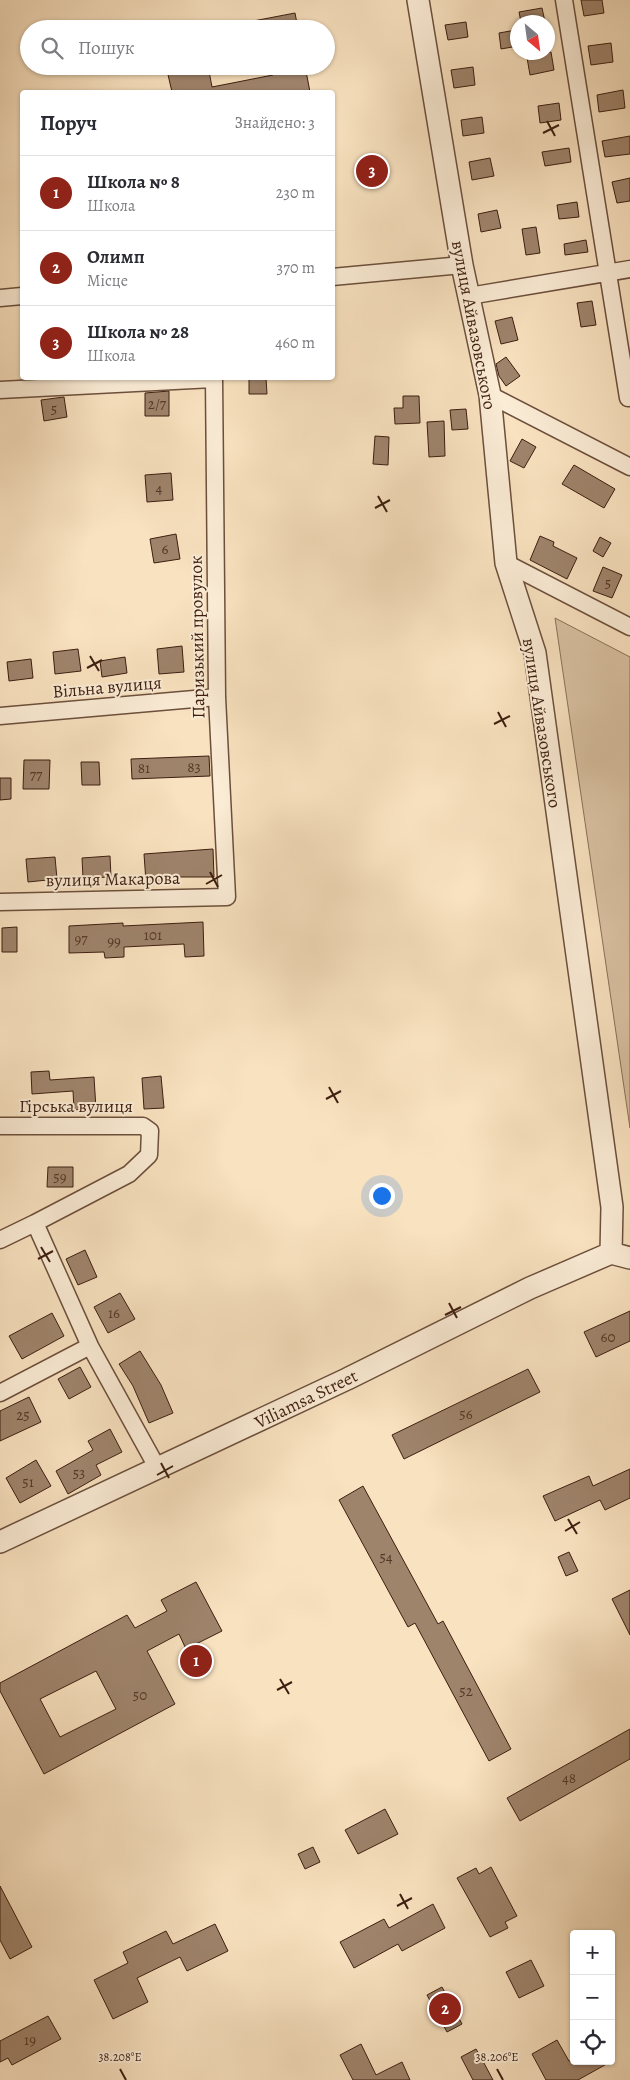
<!DOCTYPE html>
<html lang="uk">
<head>
<meta charset="utf-8">
<style>
  body { margin:0; font-family:Alegreya,serif; background:#f7f7f7; color:#2b2b33 }
  .controls { position:absolute; right:15px; bottom:15px; display:grid; overflow:hidden; border-radius:5px; box-shadow:0 1px 4px #0004 }
  .controls button { width:45px; height:45px; display:grid; place-items:center; padding:0; border:0; border-bottom:1px solid #e1e1e2; background:#fff; color:#2b2b33; font:25px sans-serif }
  .compass { position:absolute; left:510px; top:15px; width:45px; height:45px; border-radius:50%; background:#fff; box-shadow:0 1px 4px #0004; rotate:151deg }
  .you { position:absolute; left:381px; top:1195px; width:18px; height:18px; margin:-12px; border:4px solid #fff; border-radius:50%; background:#1a73e8; box-shadow:0 0 0 8px #1a73e833 }
  .badge { display:grid; place-items:center; width:32px; height:32px; border-radius:50%; background:#8f2418; color:#fff; font-size:16px; font-weight:700 }
  .pin { position:absolute; translate:-50% -50%; border:2px solid #fff; box-shadow:0 1px 5px #0006 }
  .list { margin:0; padding:0; list-style:none }
  h2 { display:flex; justify-content:space-between; align-items:center; height:65px; margin:0; padding:0 20px; font-size:21px }
  h2 small { font-size:16px; font-weight:400; color:#7c7c81 }
  .list li { display:grid; grid-template-columns:32px 1fr auto; gap:15px; align-items:center; box-sizing:border-box; height:75px; padding:0 20px; border-top:1px solid #e1e1e2 }
  .list b { display:block; font-size:19px; white-space:nowrap }
  .list p { margin:0; font-size:16px; white-space:nowrap; color:#7c7c81 }
  .list em { font-size:16px; font-style:normal; color:#7c7c81 }
  .icon { flex:none; width:28px; height:28px; fill:none; stroke:currentColor; stroke-width:2; stroke-linecap:round; stroke-linejoin:round }
  .map { position:relative; flex:none; width:630px; height:2080px; overflow:hidden }
  .search { position:absolute; background:#fff; box-shadow:0 1px 4px #0004; left:20px; top:20px; width:315px; height:55px; display:flex; align-items:center; gap:12px; box-sizing:border-box; padding:0 18px; border-radius:28px; color:#7c7c81; font-size:19px }
  .panel { position:absolute; background:#fff; box-shadow:0 1px 4px #0004; left:20px; top:90px; width:315px; height:290px; border-radius:5px }
  .map>svg:first-child { display:block }
  .green { fill:#d9c1a2; stroke:#8b7059 }
  .building { fill:#9f846c; stroke:#3d1e10; fill-rule:evenodd }
  .lines { fill:none; stroke-linecap:round; stroke-linejoin:round }
  .minor-casing { stroke:#6c4f3c; stroke-width:19 }
  .tertiary-casing { stroke:#6c4f3c; stroke-width:24 }
  .minor { stroke:#fbecd6; stroke-width:16 }
  .tertiary { stroke:#fbecd6; stroke-width:21 }
  .ticks { fill:none; stroke:#3d1e10; stroke-width:2 }
  .labels { text-anchor:middle; stroke-width:4; stroke-linejoin:round; paint-order:stroke }
  .number-label { font-size:15px; fill:#563827 }
  .street-label { font-size:18px; fill:#3d1e10; stroke:#fbecd6 }
  .ticks-label { font-size:12px; text-anchor:middle; fill:#3d1e10; stroke:#fbecd6; stroke-width:4; stroke-linejoin:round; paint-order:stroke }
</style>
</head>
<body>
<div class="map">
<svg width="630" height="2080" viewBox="0 0 630 2080">
  <rect width="100%" height="100%" fill="#f9e2c0"/>
  <filter id="stains"><feTurbulence type="fractalNoise" baseFrequency=".004" numOctaves="4"/><feColorMatrix values="0 0 0 0 .2 0 0 0 0 .09 0 0 0 0 .02 0 0 0 .5 -.17"/></filter>
  <radialGradient id="worn" r=".72"><stop offset=".6" stop-color="#630" stop-opacity="0"/><stop offset="1" stop-color="#630" stop-opacity=".3"/></radialGradient>
  <!-- green -->
  <path class="green" d="M555 618 630 657V1128Z"/>
  <!-- building -->
  <path class="building" d="M581 0H602L604 13 584 16Z
    M542 8 545 22H521L519 12Z
    M295 13 298 29H244L243 23Z
    M466 22 468 37 448 40 445 25Z
    M516 30 518 46 501 49 499 33Z
    M611 43 613 62 591 65 588 46Z
    M526 52H551L554 70 530 75Z
    M166 66H208L212 87 273 75 272 66H305L310 92H172Z
    M473 67 475 85 454 88 451 70Z
    M623 90 625 108 599 112 597 95Z
    M559 103 561 120 540 123 538 106Z
    M482 117 484 133 463 136 461 120Z
    M630 136V154L605 157 602 141Z
    M569 148 571 162 545 166 542 152Z
    M490 158 494 176 472 180 469 162Z
    M630 178V201L617 203 612 182Z
    M577 202 579 217 559 219 557 205Z
    M497 210 501 228 481 232 478 214Z
    M536 227 540 253 526 255 522 229Z
    M586 240 588 252 565 255 564 244Z
    M592 301 596 325 581 327 577 303Z
    M512 317 518 340 501 344 495 321Z
    M506 357 520 376 506 386 499 376 496 364Z
    M249 378H266L267 394H249Z
    M169 391V416H145V393Z
    M403 396H419L420 423 395 424 394 408H403Z
    M64 397 67 417 44 421 41 400Z
    M466 409 468 429 452 430 450 410Z
    M444 421 445 456 429 457 427 422Z
    M375 436 389 437 388 465 373 464Z
    M522 439 536 447 524 468 510 461Z
    M574 465 615 489 604 508 562 484Z
    M171 473 173 500 147 502 145 475Z
    M176 534 180 559 154 563 150 539Z
    M540 536 554 542 553 546 577 558 567 579 530 560Z
    M600 537 611 543 603 557 593 551Z
    M603 567 622 575 612 598 593 591Z
    M182 646 184 672 159 674 157 649Z
    M78 649 81 671 55 674 53 652Z
    M125 657 127 673 102 677 100 661Z
    M31 659 33 678 9 681 7 662Z
    M209 756 210 776 132 779 131 759Z
    M24 760H50L49 789H23Z
    M81 762H99L100 785H82Z
    M0 778H11V799L0 800Z
    M213 849 214 877H167V881L146 882 144 854Z
    M110 856 111 877 83 878 82 858Z
    M55 857 57 879 28 882 26 859Z
    M203 922 204 956 185 957 184 944 124 947V957L105 958 104 952 69 953V926L123 923V926Z
    M17 927V952H2V928Z
    M49 1071 50 1080 94 1077 96 1109 74 1110 73 1091 32 1094 31 1072Z
    M161 1076 164 1108 144 1109 142 1078Z
    M48 1167H73V1187H47Z
    M85 1250 97 1277 78 1285 66 1259Z
    M120 1293 135 1319 108 1333 94 1307Z
    M630 1311V1341L596 1357 584 1332Z
    M52 1313 64 1336 22 1359 9 1336Z
    M140 1351 161 1385 173 1413 149 1423 133 1386 119 1364Z
    M80 1367 91 1387 69 1399 58 1379Z
    M528 1369 540 1392 404 1459 392 1435Z
    M29 1397 41 1422 0 1441V1411Z
    M110 1429 122 1452 96 1465 101 1475 68 1494 56 1471 93 1450 88 1441Z
    M36 1460 51 1486 20 1503 6 1478Z
    M630 1469V1498L605 1510 600 1500 555 1521 543 1496 589 1476 593 1486Z
    M363 1486 438 1624 443 1621 511 1749 489 1761 415 1623 408 1627 339 1500Z
    M569 1552 578 1571 566 1576 558 1557Z
    M196 1582 222 1631 186 1649 179 1634 147 1651 175 1704 44 1774 0 1691V1683L127 1615 135 1628 167 1611 161 1600ZM96 1671 116 1709 60 1737 40 1699Z
    M630 1590V1635L612 1599Z
    M630 1729V1759L520 1821 507 1798Z
    M385 1809 398 1834 358 1854 345 1830Z
    M313 1847 320 1862 305 1869 298 1854Z
    M491 1867 517 1916 505 1922 508 1928 490 1937 457 1878 476 1868 479 1874Z
    M0 1886 32 1947 10 1959 0 1940Z
    M433 1904 445 1928 402 1951 398 1944 354 1968 340 1942 384 1919 389 1928Z
    M215 1924 228 1951 187 1971 180 1957 137 1978 148 2002 113 2019 94 1980 128 1963 123 1952 166 1931 173 1944Z
    M531 1960 544 1986 519 1998 506 1972Z
    M442 1987 462 2024 447 2032 427 1995Z
    M48 2016 61 2039 12 2065 8 2058 0 2062V2041Z
    M557 2040 569 2061H612L578 2080H546L532 2054Z
    M361 2044 376 2075 402 2062 410 2080H353L340 2055Z
    M476 2049 485 2065 493 2080H473L461 2057Z"/>
  <g class="lines">
    <!-- minor casing -->
    <g class="minor-casing">
      <path id="minor" d="M564 0 628 398
        M332 277 462 265
        M469 296 630 269
        M0 298 22 296
        M0 390 213 379
        M490 395 630 467
        M506 563 630 627
        M0 716 217 697
        M0 902 227 897 217 697 214 378
        M0 1126H143L150 1131 149 1155 129 1174 35 1223
        M0 1240 35 1223 90 1346 158 1469
        M0 1393 90 1346"/>
    </g>
    <!-- tertiary casing -->
    <g class="tertiary-casing">
      <path id="tertiary" d="M418 0 462 265 490 395 506 563 535 653 612 1207 611 1253
        M611 1253 630 1258
        M0 1542 347 1379 530 1288 611 1253"/>
    </g>
    <!-- minor -->
    <use href="#minor" class="minor"/>
    <!-- tertiary -->
    <use href="#tertiary" class="tertiary"/>
  </g>
  <!-- ticks -->
  <path class="ticks" d="M547 121 555 136M543 133 559 125M378 496 387 512M375 508 390 500M90 656 99 671M87 668 102 660M498 712 506 727M494 724 510 716M210 872 218 887M206 884 222 875M329 1087 338 1103M326 1099 341 1091M41 1247 50 1262M38 1259 53 1251M449 1303 457 1318M445 1315 461 1307M161 1463 169 1478M157 1475 173 1466M568 1519 577 1534M565 1531 580 1522M280 1679 289 1694M277 1690 292 1682M400 1894 408 1909M397 1906 412 1898M120 2069 126 2080M497 2069 503 2080"/>
  <g class="labels">
    <!-- number labels -->
    <g class="number-label">
      <text x="157" y="409">2/7</text>
      <text x="54" y="414">5</text>
      <text x="159" y="493">4</text>
      <text x="165" y="554">6</text>
      <text x="608" y="588">5</text>
      <text x="194" y="772">83</text>
      <text x="144" y="773">81</text>
      <text x="36" y="780">77</text>
      <text x="153" y="940">101</text>
      <text x="81" y="944">97</text>
      <text x="114" y="946">99</text>
      <text x="60" y="1182">59</text>
      <text x="114" y="1318">16</text>
      <text x="608" y="1342">60</text>
      <text x="466" y="1419">56</text>
      <text x="23" y="1420">25</text>
      <text x="79" y="1478">53</text>
      <text x="28" y="1487">51</text>
      <text x="386" y="1562">54</text>
      <text x="466" y="1696">52</text>
      <text x="140" y="1700">50</text>
      <text x="569" y="1783">48</text>
      <text x="30" y="2045">19</text>
    </g>
    <!-- street labels -->
    <g class="street-label">
      <text transform="translate(474 325) rotate(79)" y="6">вулиця Айвазовського</text>
      <text transform="translate(197 637) rotate(-91)" y="6">Паризький провулок</text>
      <text transform="translate(107 687) rotate(-5)" y="6">Вільна вулиця</text>
      <text transform="translate(542 723) rotate(81)" y="6">вулиця Айвазовського</text>
      <text transform="translate(113 879) rotate(-1)" y="6">вулиця Макарова</text>
      <text x="76" y="1112">Гірська вулиця</text>
      <text transform="translate(306 1399) rotate(-26)" y="6">Viliamsa Street</text>
    </g>
  </g>
  <g class="ticks-label">
    <text x="120" y="2061">38.208°E</text>
    <text x="497" y="2061">38.206°E</text>
  </g>
  <rect width="100%" height="100%" filter="url(#stains)"/>
  <rect width="100%" height="100%" fill="url(#worn)"/>
</svg>
<div class="controls">
<button>+</button>
<button>−</button>
<button><svg class="icon" aria-label="locate" viewBox="0 0 24 24"><circle cx="12" cy="12" r="6"/><path d="M12 2v4M12 18v4M2 12h4M18 12h4"/></svg></button>
</div>
<svg class="compass" viewBox="-18 -18 36 36"><path d="M0-13l5 13h-10z" fill="#e53935"/><path d="M0 13l5-13h-10z" fill="#7c7c81"/></svg>
<div class="you"></div>
<div class="pin badge" style="left:196px;top:1661px">1</div>
<div class="pin badge" style="left:445px;top:2009px">2</div>
<div class="pin badge" style="left:372px;top:171px">3</div>
<div class="search"><svg class="icon" aria-label="search" viewBox="0 0 24 24"><circle cx="10" cy="10" r="6"/><path d="M15 15l6 6"/></svg>Пошук</div>
<section class="panel">
<h2>Поруч<small>Знайдено: 3</small></h2>
<ul class="list">
<li><span class="badge">1</span><div><b>Школа № 8</b><p>Школа</p></div><em>230 m</em></li>
<li><span class="badge">2</span><div><b>Олимп</b><p>Місце</p></div><em>370 m</em></li>
<li><span class="badge">3</span><div><b>Школа № 28</b><p>Школа</p></div><em>460 m</em></li>
</ul>
</section>
</div>
</body>
</html>
